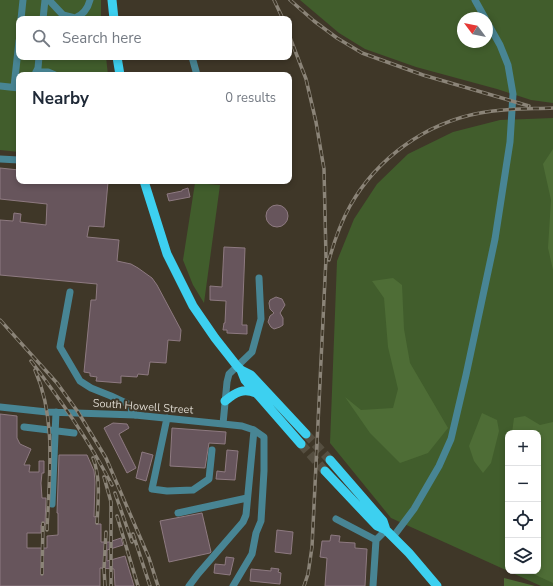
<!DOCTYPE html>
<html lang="en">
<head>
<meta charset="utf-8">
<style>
  body { margin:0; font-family:"Nunito Sans",sans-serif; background:#f2f2f3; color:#1f2937 }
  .controls { position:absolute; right:12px; bottom:12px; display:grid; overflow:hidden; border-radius:8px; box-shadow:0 2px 6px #0003 }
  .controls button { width:36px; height:36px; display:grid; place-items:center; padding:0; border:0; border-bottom:1px solid #e0e1e3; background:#fff; color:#1f2937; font:20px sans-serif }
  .compass { position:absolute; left:457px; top:12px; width:36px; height:36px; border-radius:50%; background:#fff; box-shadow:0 2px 6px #0003; rotate:302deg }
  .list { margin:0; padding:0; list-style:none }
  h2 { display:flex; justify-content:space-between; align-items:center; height:52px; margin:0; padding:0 16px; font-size:17px }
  h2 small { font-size:13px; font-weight:400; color:#747a83 }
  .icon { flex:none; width:22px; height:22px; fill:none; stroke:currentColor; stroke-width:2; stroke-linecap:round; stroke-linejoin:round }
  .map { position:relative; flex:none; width:553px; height:586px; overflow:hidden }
  .search { position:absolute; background:#fff; box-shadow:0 2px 6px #0003; left:16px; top:16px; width:276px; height:44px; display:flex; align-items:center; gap:10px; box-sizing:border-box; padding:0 14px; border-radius:8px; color:#747a83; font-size:15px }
  .panel { position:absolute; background:#fff; box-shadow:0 2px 6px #0003; left:16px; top:72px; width:276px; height:112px; border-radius:8px }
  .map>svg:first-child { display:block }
  .green { fill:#415d2c; fill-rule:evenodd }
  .forest { fill:#4e6d36 }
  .building { fill:#67555c; stroke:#8e7a81 }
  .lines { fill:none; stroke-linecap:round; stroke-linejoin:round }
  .major-tunnel { stroke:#564f41; stroke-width:9; stroke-dasharray:9 4.5; stroke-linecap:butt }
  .minor { stroke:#488594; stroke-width:7 }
  .major { stroke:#3dd0f0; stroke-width:9 }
  .rail-casing { stroke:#8b8478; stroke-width:3.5 }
  .rail { stroke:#3f3728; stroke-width:2; stroke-dasharray:6; stroke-linecap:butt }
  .labels { text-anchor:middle; stroke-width:4; stroke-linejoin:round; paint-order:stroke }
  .street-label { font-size:11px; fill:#dad5cc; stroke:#3f3728 }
</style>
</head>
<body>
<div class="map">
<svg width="553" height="586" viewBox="0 0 553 586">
  <rect width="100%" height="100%" fill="#3f3728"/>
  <!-- green -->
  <path class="green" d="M0 0H101V19H19V57H106L108 75H19V152L0 150Z
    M300 0H553V103L531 100 497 89 416 67 365 49 339 33ZM463 18H487V42H463Z
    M553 118V586H541L508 571H538V433H508V571L391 518 330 443 337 261 354 219 377 184 408 154 453 132 500 120Z
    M195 183 220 185 204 303 193 285 183 260Z"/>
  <!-- forest -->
  <path class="forest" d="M553 149V270L548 248 551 200 543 164Z
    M393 278 402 285 404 329 410 363 448 428 428 453 400 463 370 433 345 397 361 410 393 408 398 389 388 347 384 298 372 281Z
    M482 413 497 420 499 431 491 463 483 473 474 461 469 446Z
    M525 416 540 425 553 422V583L527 571H538V433H512L514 418Z
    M504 578 535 586H504Z"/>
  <!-- building -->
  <path class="building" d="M0 168 19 170V181L108 182 104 227 89 226 87 237 119 240 117 261 131 264 138 268 152 278 157 285 181 330 180 341 168 340 166 363 150 362 148 375 138 374 137 377 121 376V383L96 381 97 377 90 376V373L84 372 91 300H96L97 284 0 275V220L13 221 14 213 21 214 20 222 46 225 47 204 0 199Z
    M188 188 190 197 169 201 167 194 182 191V190Z
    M266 216a11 11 0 1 1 22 0a11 11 0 1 1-22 0Z
    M224 247 245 248 242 325H247V334L227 333V330H223L224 323H225L226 301 210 300V286L222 287Z
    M276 297 282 299 285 305 280 313 283 318V325L280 327 274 329 271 327 268 322 270 316 274 313 270 309 269 303 270 300Z
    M0 414 17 416V438L20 444 31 449 24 465H30L29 472H39V461H44V473H42L41 483 42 498H46L45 525H41V533H27V548H47V536L58 535V513H57L59 455H87L94 471 95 482 94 517 97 516 96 524H101V542H112V541L121 538 123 545 107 550V561L125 556 134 586H115L114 569 100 568V586H0Z
    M113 423 127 424 129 428 119 434 136 468 127 473 104 428Z
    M172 428 226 432 225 444 209 443 205 468 170 466Z
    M227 450 238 451 235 480 216 479 217 471 225 472Z
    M142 452 153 455 146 481 136 478Z
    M202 513 211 552 210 553 169 562 160 521Z
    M277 530 293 532 291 554 275 552Z
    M331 535 340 536 339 542 355 543V548L367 549 365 586H325L327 558 320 557 322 541H330Z
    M226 557 234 558 230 575 214 573 215 564 225 565Z
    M271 568 279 569 278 572 281 573 280 584 250 581 251 569 271 571Z"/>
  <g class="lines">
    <!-- major-tunnel -->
    <path class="major-tunnel" d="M306 434 330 460
      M301 444 325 471"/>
    <!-- minor -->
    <path class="minor" d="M49 0 63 15 75 18C83 15 88 8 90 0
      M475 0 485 18
      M21 19 23 0
      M43 19 45 0
      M192 57 197 75
      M36 72H48L55 75
      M35 74 38 68 39 57
      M0 86 19 88
      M14 87 19 41
      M0 159 19 160
      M70 292 60 347 80 381 91 388 111 396 128 404 135 415
      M0 407 47 412 135 415 223 424 227 382 229 374 252 352 261 319 259 278
      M167 418 152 489 167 491 193 490 209 479 212 450
      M24 427 74 433
      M52 504 56 412
      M178 513 247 498
      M336 519 376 540
      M393 537 414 509 439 466 451 439 466 375 495 239 510 142 513 94 508 65 500 45 487 22
      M189 586 198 574 243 522 246 515 254 430 242 426 223 424
      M233 586 252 554 256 533 261 521 264 471V437L254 430
      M373 586 376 540 386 530"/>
    <!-- major -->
    <path class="major" d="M112 0 114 19
      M117 57 120 75
      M144 181 167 254 193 306 215 338 237 366 241 370 251 375 306 434
      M241 370 245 380 301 444
      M225 401C236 392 243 388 256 393
      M330 460 383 521 386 530 409 553 437 586
      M325 471 377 526 386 530"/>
    <!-- rail casing -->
    <g class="rail-casing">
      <path id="rail" d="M274 0 283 19
        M290 0 314 21 337 38 362 53 423 75 529 106
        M289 35 306 79 316 122 324 169 326 258 312 547 308 574 304 586
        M329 260C334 242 341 222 350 206 377 158 426 123 480 113 504 108 529 109 553 108
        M0 320 57 383 78 412 106 458 149 558 158 586
        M31 361C62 402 88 439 112 485
        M35 370C57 420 49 477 47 530
        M93 458C101 479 98 501 97 523
        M104 477 111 502V586
        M115 493 132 542
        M117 516 138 586
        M133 534 150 586
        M42 574 43 523
        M105 586 104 568 106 532"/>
    </g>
    <!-- rail -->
    <use href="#rail" class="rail"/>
  </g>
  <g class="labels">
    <!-- street labels -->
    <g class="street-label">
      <text transform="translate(143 406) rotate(4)" y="4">South Howell Street</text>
    </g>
  </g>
</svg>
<div class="controls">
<button>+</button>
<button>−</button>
<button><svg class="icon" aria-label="locate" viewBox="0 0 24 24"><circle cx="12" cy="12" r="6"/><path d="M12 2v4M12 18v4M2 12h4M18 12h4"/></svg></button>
<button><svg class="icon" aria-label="layers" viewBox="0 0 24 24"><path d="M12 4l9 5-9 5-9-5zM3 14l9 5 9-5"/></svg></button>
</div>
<svg class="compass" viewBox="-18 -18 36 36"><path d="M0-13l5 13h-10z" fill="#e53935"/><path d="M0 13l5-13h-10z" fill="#747a83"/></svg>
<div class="search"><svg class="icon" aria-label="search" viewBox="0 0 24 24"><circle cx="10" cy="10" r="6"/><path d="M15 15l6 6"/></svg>Search here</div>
<section class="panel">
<h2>Nearby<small>0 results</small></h2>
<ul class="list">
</ul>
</section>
</div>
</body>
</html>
